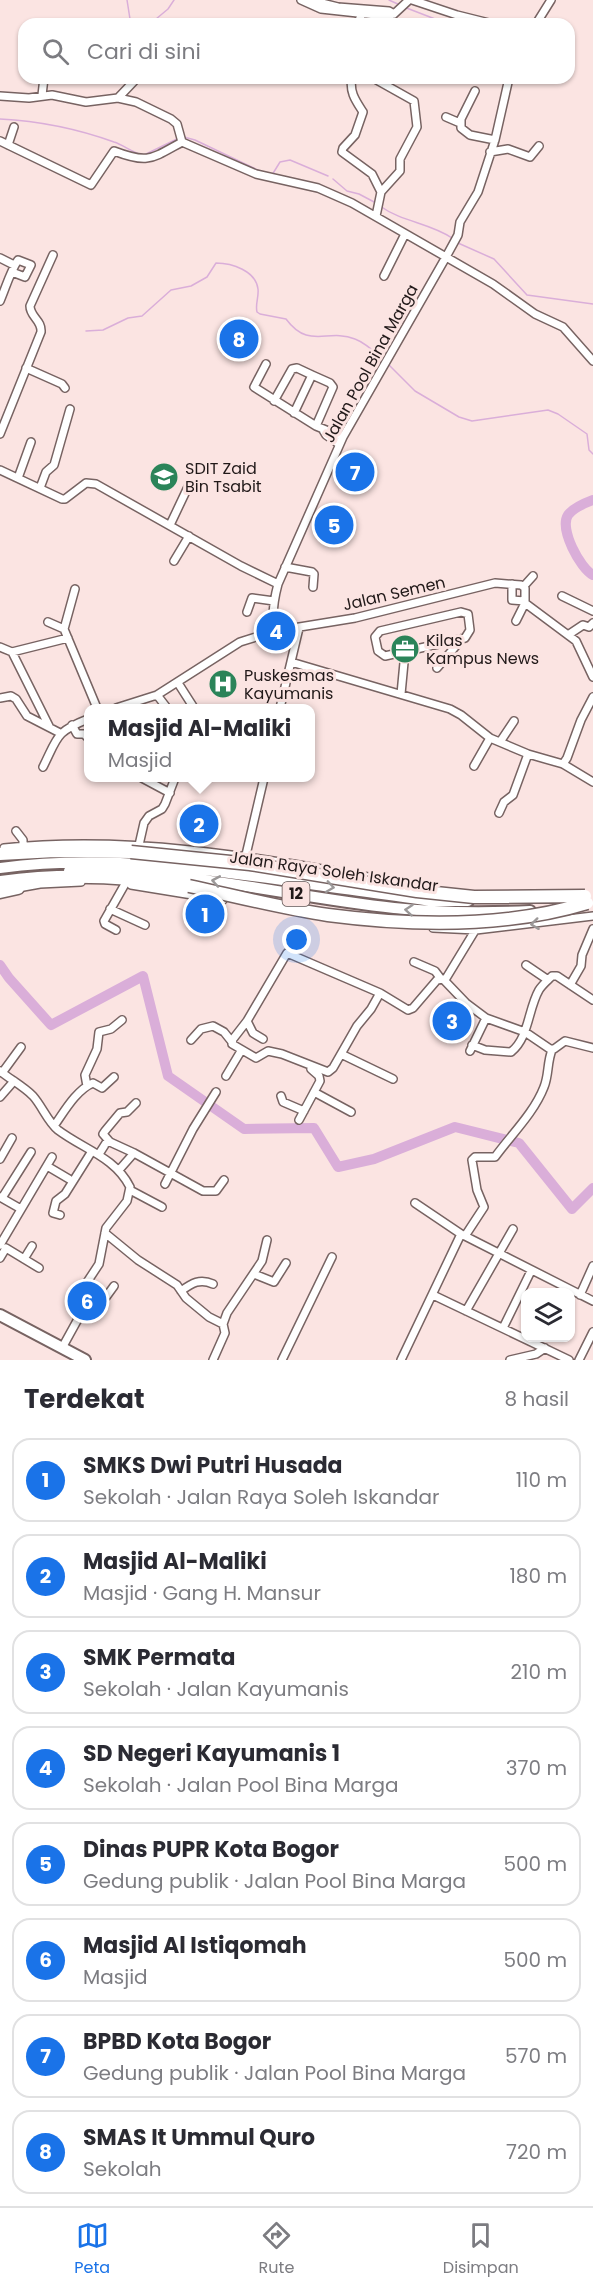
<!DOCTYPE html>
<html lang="id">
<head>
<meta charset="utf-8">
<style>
  body { margin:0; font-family:Poppins,sans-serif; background:#f7f7f7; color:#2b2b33 }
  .controls { position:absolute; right:18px; bottom:18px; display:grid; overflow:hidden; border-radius:12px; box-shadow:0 2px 4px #0004 }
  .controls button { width:54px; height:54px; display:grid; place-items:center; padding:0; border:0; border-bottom:2px solid #e1e1e2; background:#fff; color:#2b2b33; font:30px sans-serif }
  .you { position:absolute; left:297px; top:940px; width:21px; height:21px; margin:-15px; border:4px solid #fff; border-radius:50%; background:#1a73e8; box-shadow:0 0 0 9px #1a73e833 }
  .badge { display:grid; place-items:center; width:39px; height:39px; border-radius:50%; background:#1a73e8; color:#fff; font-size:20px; font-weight:700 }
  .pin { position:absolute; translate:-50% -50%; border:3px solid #fff; box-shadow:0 2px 6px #0006 }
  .popup { position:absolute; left:84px; top:704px; width:231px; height:78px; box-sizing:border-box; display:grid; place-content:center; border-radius:12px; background:#fff; filter:drop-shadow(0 2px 4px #0005); font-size:20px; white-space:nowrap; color:#7c7c81 }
  .popup b { font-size:22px; color:#2b2b33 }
  .popup::after { content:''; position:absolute; left:50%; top:100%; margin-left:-12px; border:12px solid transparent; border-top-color:#fff }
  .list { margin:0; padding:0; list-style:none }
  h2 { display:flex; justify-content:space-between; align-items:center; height:78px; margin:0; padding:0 24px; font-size:26px }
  h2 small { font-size:20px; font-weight:400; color:#7c7c81 }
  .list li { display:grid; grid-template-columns:39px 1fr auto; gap:18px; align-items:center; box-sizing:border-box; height:84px; margin:0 12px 12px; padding:0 12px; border:2px solid #e1e1e2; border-radius:18px }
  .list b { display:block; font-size:22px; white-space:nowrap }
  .list p { margin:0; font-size:20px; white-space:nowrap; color:#7c7c81 }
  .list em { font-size:20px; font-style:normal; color:#7c7c81 }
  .icon { flex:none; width:33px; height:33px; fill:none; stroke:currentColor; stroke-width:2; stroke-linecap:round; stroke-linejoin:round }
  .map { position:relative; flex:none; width:593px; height:1360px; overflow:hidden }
  .search { position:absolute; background:#fff; box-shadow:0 2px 4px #0004; left:18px; right:18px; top:18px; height:66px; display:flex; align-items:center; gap:15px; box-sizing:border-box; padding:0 21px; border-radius:18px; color:#7c7c81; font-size:22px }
  .sheet { height:846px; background:#fff }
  nav { display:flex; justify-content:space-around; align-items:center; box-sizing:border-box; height:84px; border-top:2px solid #e1e1e2; background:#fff; font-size:16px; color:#7c7c81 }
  nav a { display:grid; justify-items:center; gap:3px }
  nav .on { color:#1a73e8 }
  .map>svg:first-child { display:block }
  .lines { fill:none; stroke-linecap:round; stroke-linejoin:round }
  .stream { stroke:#daaed9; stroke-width:1.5 }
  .river { stroke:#daaed9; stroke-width:10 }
  .minor-casing { stroke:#776362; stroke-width:10 }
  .primary-casing { stroke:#776362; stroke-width:14 }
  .trunk-casing { stroke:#776362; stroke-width:14 }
  .motorway-casing { stroke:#776362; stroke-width:15 }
  .minor { stroke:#fff; stroke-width:7 }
  .primary { stroke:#fff; stroke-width:10 }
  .trunk { stroke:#fff; stroke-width:10 }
  .motorway { stroke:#fff; stroke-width:12 }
  .motorway-bridge-casing { stroke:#776362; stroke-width:15; stroke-linecap:butt }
  .motorway-bridge { stroke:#fff; stroke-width:12 }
  .oneway { stroke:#9b9898 }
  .labels { text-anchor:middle; stroke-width:6; stroke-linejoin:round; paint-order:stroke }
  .shield { fill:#fbe4e2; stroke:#625655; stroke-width:1.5 }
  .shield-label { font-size:15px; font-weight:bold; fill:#211919 }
  .street-label { font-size:16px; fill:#211919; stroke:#fbe4e2 }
  .poi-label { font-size:16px; fill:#211919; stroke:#fbe4e2; text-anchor:start }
</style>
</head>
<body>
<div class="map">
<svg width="593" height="1360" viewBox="0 0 593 1360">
  <rect width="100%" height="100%" fill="#fbe4e2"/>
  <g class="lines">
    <!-- stream -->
    <path class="stream" d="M127 0 130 19 137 24
      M389 0 400 5
      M404 7 448 24
      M150 24 168 9 174 0
      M0 119C39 121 78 129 114 142 124 145 134 154 144 155L179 138
      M184 137 195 140 264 173
      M272 175 280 162 290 160 328 176
      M333 179 347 191 359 194 376 203
      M380 206C402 222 430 223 452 238
      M458 243 494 259 527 295 593 304
      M86 331 103 330 128 318 142 316 171 290 191 286 207 277 216 263C232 263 256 271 258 289 259 297 255 304 257 312L260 314 286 319C309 350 327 328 355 339 366 343 376 353 385 361
      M388 364 415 391 459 417 472 421 548 410 558 414 587 434 589 450 593 454"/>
    <!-- river -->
    <path class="river" d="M593 500C585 503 573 508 568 515 559 529 580 568 593 575
      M0 965 9 978 51 1025 143 976 168 1076 244 1129 314 1128 338 1167 374 1159 455 1127 519 1143 572 1209 593 1188"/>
    <!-- minor casing -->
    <g class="minor-casing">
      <path id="minor" d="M301 0 321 9 385 16 394 14 409 0
        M310 0 338 7 389 11 394 14
        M412 0 457 15 493 24
        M357 24 362 14
        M536 24 551 0
        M352 78C349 92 356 101 363 112L355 135 343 148 342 152 372 174 381 192
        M373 78 414 101 417 127 400 159V171L381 192 376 216
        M509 78 495 140 478 192 460 222 458 235 446 257 343 437 278 584C274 599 271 616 275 631L355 618 495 583 521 585 525 588V603L576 641 593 677
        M475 91 461 119V128L470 135 495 140
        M42 95 44 78
        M0 96 29 98 52 95 86 102 118 98 136 102 171 119 177 124 182 142
        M118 98 137 78
        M446 117 460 123
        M0 141 91 185 114 151C148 164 151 159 182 142
        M182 142 256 174 318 188 352 203 493 284 535 314 563 327 593 361
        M8 145 14 127
        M490 152 508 149 530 157 539 146
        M0 258 14 265
        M384 276 405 234
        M0 301C6 287 10 272 18 260L31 265 25 277 12 272
        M266 364 254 387 316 426 343 437
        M26 368 62 384 65 388
        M312 375 330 383 333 387 316 426
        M274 401 292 369 297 368 312 375 294 413
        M323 430 326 435 339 444
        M0 434 41 332C42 320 30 317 30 306L53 255
        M0 470 62 499H65L86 483 96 484 241 566 278 584
        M18 478 31 442
        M40 488 46 472 54 465 70 409
        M170 525 188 487
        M174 561 189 536
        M285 567 312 572 314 574 313 587
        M512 584V600L525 601
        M524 586 533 576
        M75 589 64 629 97 708
        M562 596 593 611
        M247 612 252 598 274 601
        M461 612 468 614 470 630 465 638 385 656 378 651 375 637 380 631Z
        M516 621 525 603
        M48 622 64 629
        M568 635 583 625 589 627 593 623
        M0 647 12 652 49 726
        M12 652 68 638
        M291 662 450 709 461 715 490 738 528 754 563 764 593 782
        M437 668 461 640
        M178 683 194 708
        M401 694 405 652
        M157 695 167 708
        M0 698 11 696 16 699 27 716 60 733
        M116 708 157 695 240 642 275 631
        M280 708 299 628
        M72 725 77 734H84L88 738
        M500 742 514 721
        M563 764 567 758 581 720 593 697
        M474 766 490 738
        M43 767C58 737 55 732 88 719
        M142 778 170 793
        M499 813 504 802 513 795 528 754
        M16 831 23 840V846
        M139 845 144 823 149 816 162 809 165 804 175 778
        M4 848C130 835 250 856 374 878L372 884
        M245 859 264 778
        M131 885 223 900
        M18 888 40 884 81 882
        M110 909 145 925
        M433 928 476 930 593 916
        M116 930 105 924 104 921 125 884
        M414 962 435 971 441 979
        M526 965 548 980
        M445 980 476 929
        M570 985 581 966 582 955 593 929
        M380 993 371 1009 357 1026 333 1068 328 1072 282 1054 268 1051 256 1058 232 1044 233 1039 247 1021 287 953 380 993 408 1010 413 1008 437 980 443 979 466 1003 486 1018 525 1032 550 1049H554L565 1041 593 1048
        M247 1021 253 1033 263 1039
        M191 1040 201 1029 213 1026 224 1032 232 1042
        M472 1045 485 1050 511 1052C529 1038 528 1009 539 990 542 985 548 980 552 976H557L593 1000
        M470 1051 486 1018
        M341 1054 393 1079
        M0 1071C11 1080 23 1086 33 1096 42 1106 48 1122 58 1130 83 1149 115 1157 130 1187L127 1201 106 1228 99 1264 74 1302 78 1319 62 1348
        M2 1073 21 1047
        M226 1076 241 1051
        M87 1086 85 1075 97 1049 99 1032 111 1029 122 1020
        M314 1092 351 1112
        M281 1096 283 1102 304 1111
        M0 1097 14 1081
        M299 1120 320 1081 319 1076 311 1069
        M54 1126C64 1112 76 1090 93 1083L102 1088 114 1077
        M110 1142 103 1134 105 1131 120 1113 127 1112 136 1103
        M99 1154 106 1143 110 1142 134 1153
        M0 1159 12 1138
        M47 1166 69 1179
        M119 1170 134 1153 203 1191H216L224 1180
        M165 1184 193 1129 216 1092
        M130 1190 162 1207
        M0 1197 21 1209
        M2 1198 31 1152
        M415 1203 461 1234 593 1301
        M60 1215 53 1213 56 1201 65 1194 92 1151
        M105 1233 138 1260 177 1285 186 1298 209 1317 223 1324
        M465 1236 484 1207 477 1190 472 1160 475 1157H495C511 1135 534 1113 544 1087 549 1075 547 1062 552 1050
        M0 1245 52 1157
        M0 1258 6 1248 39 1268
        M24 1259 32 1246
        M254 1274 274 1282 286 1263
        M87 1285 106 1297 114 1286
        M181 1291C192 1283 200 1278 213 1284
        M433 1295 569 1360
        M580 1295 593 1266
        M466 1311 513 1229
        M503 1328 531 1271
        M213 1360 225 1333 223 1324 227 1313 262 1261 267 1240
        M282 1360 332 1257
        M401 1360 461 1234
        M510 1360 536 1354 545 1348
        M579 1360 593 1332"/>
    </g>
    <!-- primary casing -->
    <g class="primary-casing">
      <path id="primary" d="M0 1315 85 1360"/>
    </g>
    <!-- trunk casing -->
    <g class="trunk-casing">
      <path id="trunk" d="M0 868C105 854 206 869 310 884 351 890 392 895 432 901H468
        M69 871C180 868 284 896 394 908 439 913 484 913 530 911"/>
    </g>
    <!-- motorway casing -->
    <g class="motorway-casing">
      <path id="motorway" d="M0 854 55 851 131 852
        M0 882C64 873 125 876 189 886
        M0 892 18 888"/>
    </g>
    <!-- minor -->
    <use href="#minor" class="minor"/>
    <!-- primary -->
    <use href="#primary" class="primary"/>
    <!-- trunk -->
    <use href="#trunk" class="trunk"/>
    <!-- motorway -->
    <use href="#motorway" class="motorway"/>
    <!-- motorway-bridge casing -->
    <g class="motorway-bridge-casing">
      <path id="motorway-bridge" d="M131 852 250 864 417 891 474 897 585 896
        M189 886C235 896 281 908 328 915 412 926 505 928 587 903"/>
    </g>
    <!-- motorway-bridge -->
    <use href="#motorway-bridge" class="motorway-bridge"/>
  </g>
  <!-- one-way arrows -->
  <defs><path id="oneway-chevron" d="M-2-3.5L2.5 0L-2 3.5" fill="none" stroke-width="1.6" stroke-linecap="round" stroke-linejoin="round" transform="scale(1.5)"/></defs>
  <g class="oneway">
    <use href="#oneway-chevron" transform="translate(216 881) rotate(-170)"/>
    <use href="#oneway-chevron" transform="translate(330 887) rotate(8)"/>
    <use href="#oneway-chevron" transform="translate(409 910) rotate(-175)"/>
    <use href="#oneway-chevron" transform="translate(535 924) rotate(173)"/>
  </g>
  <!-- icons -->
  <defs>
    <g id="school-disc" transform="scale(1.5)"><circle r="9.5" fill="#2b8459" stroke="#fbe4e2"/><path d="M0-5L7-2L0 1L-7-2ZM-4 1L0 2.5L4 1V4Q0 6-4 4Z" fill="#fff"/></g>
    <g id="office-disc" transform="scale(1.5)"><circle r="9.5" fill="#2b8459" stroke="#fbe4e2"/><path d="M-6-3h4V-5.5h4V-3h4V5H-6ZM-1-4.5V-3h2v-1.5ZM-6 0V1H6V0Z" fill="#fff"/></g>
    <g id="hospital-disc" transform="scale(1.5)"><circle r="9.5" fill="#2b8459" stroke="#fbe4e2"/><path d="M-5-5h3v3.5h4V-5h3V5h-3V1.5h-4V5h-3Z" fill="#fff"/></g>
  </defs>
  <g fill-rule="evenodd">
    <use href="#school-disc" x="164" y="477"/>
    <use href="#office-disc" x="405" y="649"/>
    <use href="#hospital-disc" x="223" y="684"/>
  </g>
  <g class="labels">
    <!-- shield labels -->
    <rect class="shield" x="282.5" y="882" width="27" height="24" rx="4.5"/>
    <g class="shield-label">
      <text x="296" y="899">12</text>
    </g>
    <!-- street labels -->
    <g class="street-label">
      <text transform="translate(370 363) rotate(-61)" y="6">Jalan Pool Bina Marga</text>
      <text transform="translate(394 593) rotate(-13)" y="6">Jalan Semen</text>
      <text transform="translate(334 871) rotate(8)" y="6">Jalan Raya Soleh Iskandar</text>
    </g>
    <!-- poi labels -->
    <g class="poi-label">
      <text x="185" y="474">SDIT Zaid<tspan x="185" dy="18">Bin Tsabit</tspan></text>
      <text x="426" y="646">Kilas<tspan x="426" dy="18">Kampus News</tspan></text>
      <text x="244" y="681">Puskesmas<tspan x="244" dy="18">Kayumanis</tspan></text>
    </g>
  </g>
</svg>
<div class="controls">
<button><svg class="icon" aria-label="layers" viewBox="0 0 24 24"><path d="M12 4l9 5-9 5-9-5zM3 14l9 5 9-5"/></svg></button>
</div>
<div class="you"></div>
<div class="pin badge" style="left:205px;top:914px">1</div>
<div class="pin badge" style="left:199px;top:824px">2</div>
<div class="popup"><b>Masjid Al-Maliki</b>Masjid</div>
<div class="pin badge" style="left:452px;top:1021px">3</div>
<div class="pin badge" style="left:276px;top:631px">4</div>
<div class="pin badge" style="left:334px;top:525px">5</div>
<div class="pin badge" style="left:87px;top:1301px">6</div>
<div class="pin badge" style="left:355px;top:472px">7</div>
<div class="pin badge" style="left:239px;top:339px">8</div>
<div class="search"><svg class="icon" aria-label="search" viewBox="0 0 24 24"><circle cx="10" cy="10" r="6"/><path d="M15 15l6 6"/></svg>Cari di sini</div>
</div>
<section class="sheet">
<h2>Terdekat<small>8 hasil</small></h2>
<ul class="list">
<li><span class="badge">1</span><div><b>SMKS Dwi Putri Husada</b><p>Sekolah · Jalan Raya Soleh Iskandar</p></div><em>110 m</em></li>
<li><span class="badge">2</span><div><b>Masjid Al-Maliki</b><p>Masjid · Gang H. Mansur</p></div><em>180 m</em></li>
<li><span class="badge">3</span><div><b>SMK Permata</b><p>Sekolah · Jalan Kayumanis</p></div><em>210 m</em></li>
<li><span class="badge">4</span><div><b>SD Negeri Kayumanis 1</b><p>Sekolah · Jalan Pool Bina Marga</p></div><em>370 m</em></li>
<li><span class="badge">5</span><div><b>Dinas PUPR Kota Bogor</b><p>Gedung publik · Jalan Pool Bina Marga</p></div><em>500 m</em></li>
<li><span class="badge">6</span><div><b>Masjid Al Istiqomah</b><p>Masjid</p></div><em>500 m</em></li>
<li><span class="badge">7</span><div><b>BPBD Kota Bogor</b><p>Gedung publik · Jalan Pool Bina Marga</p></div><em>570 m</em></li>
<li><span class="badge">8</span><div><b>SMAS It Ummul Quro</b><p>Sekolah</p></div><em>720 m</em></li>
</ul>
</section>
<nav>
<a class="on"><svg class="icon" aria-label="map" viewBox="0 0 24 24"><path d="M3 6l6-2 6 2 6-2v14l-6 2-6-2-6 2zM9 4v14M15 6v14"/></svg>Peta</a>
<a><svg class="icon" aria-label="directions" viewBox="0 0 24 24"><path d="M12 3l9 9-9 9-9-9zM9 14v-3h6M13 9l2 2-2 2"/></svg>Rute</a>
<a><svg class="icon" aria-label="saved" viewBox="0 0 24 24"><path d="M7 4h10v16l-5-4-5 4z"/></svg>Disimpan</a>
</nav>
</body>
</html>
